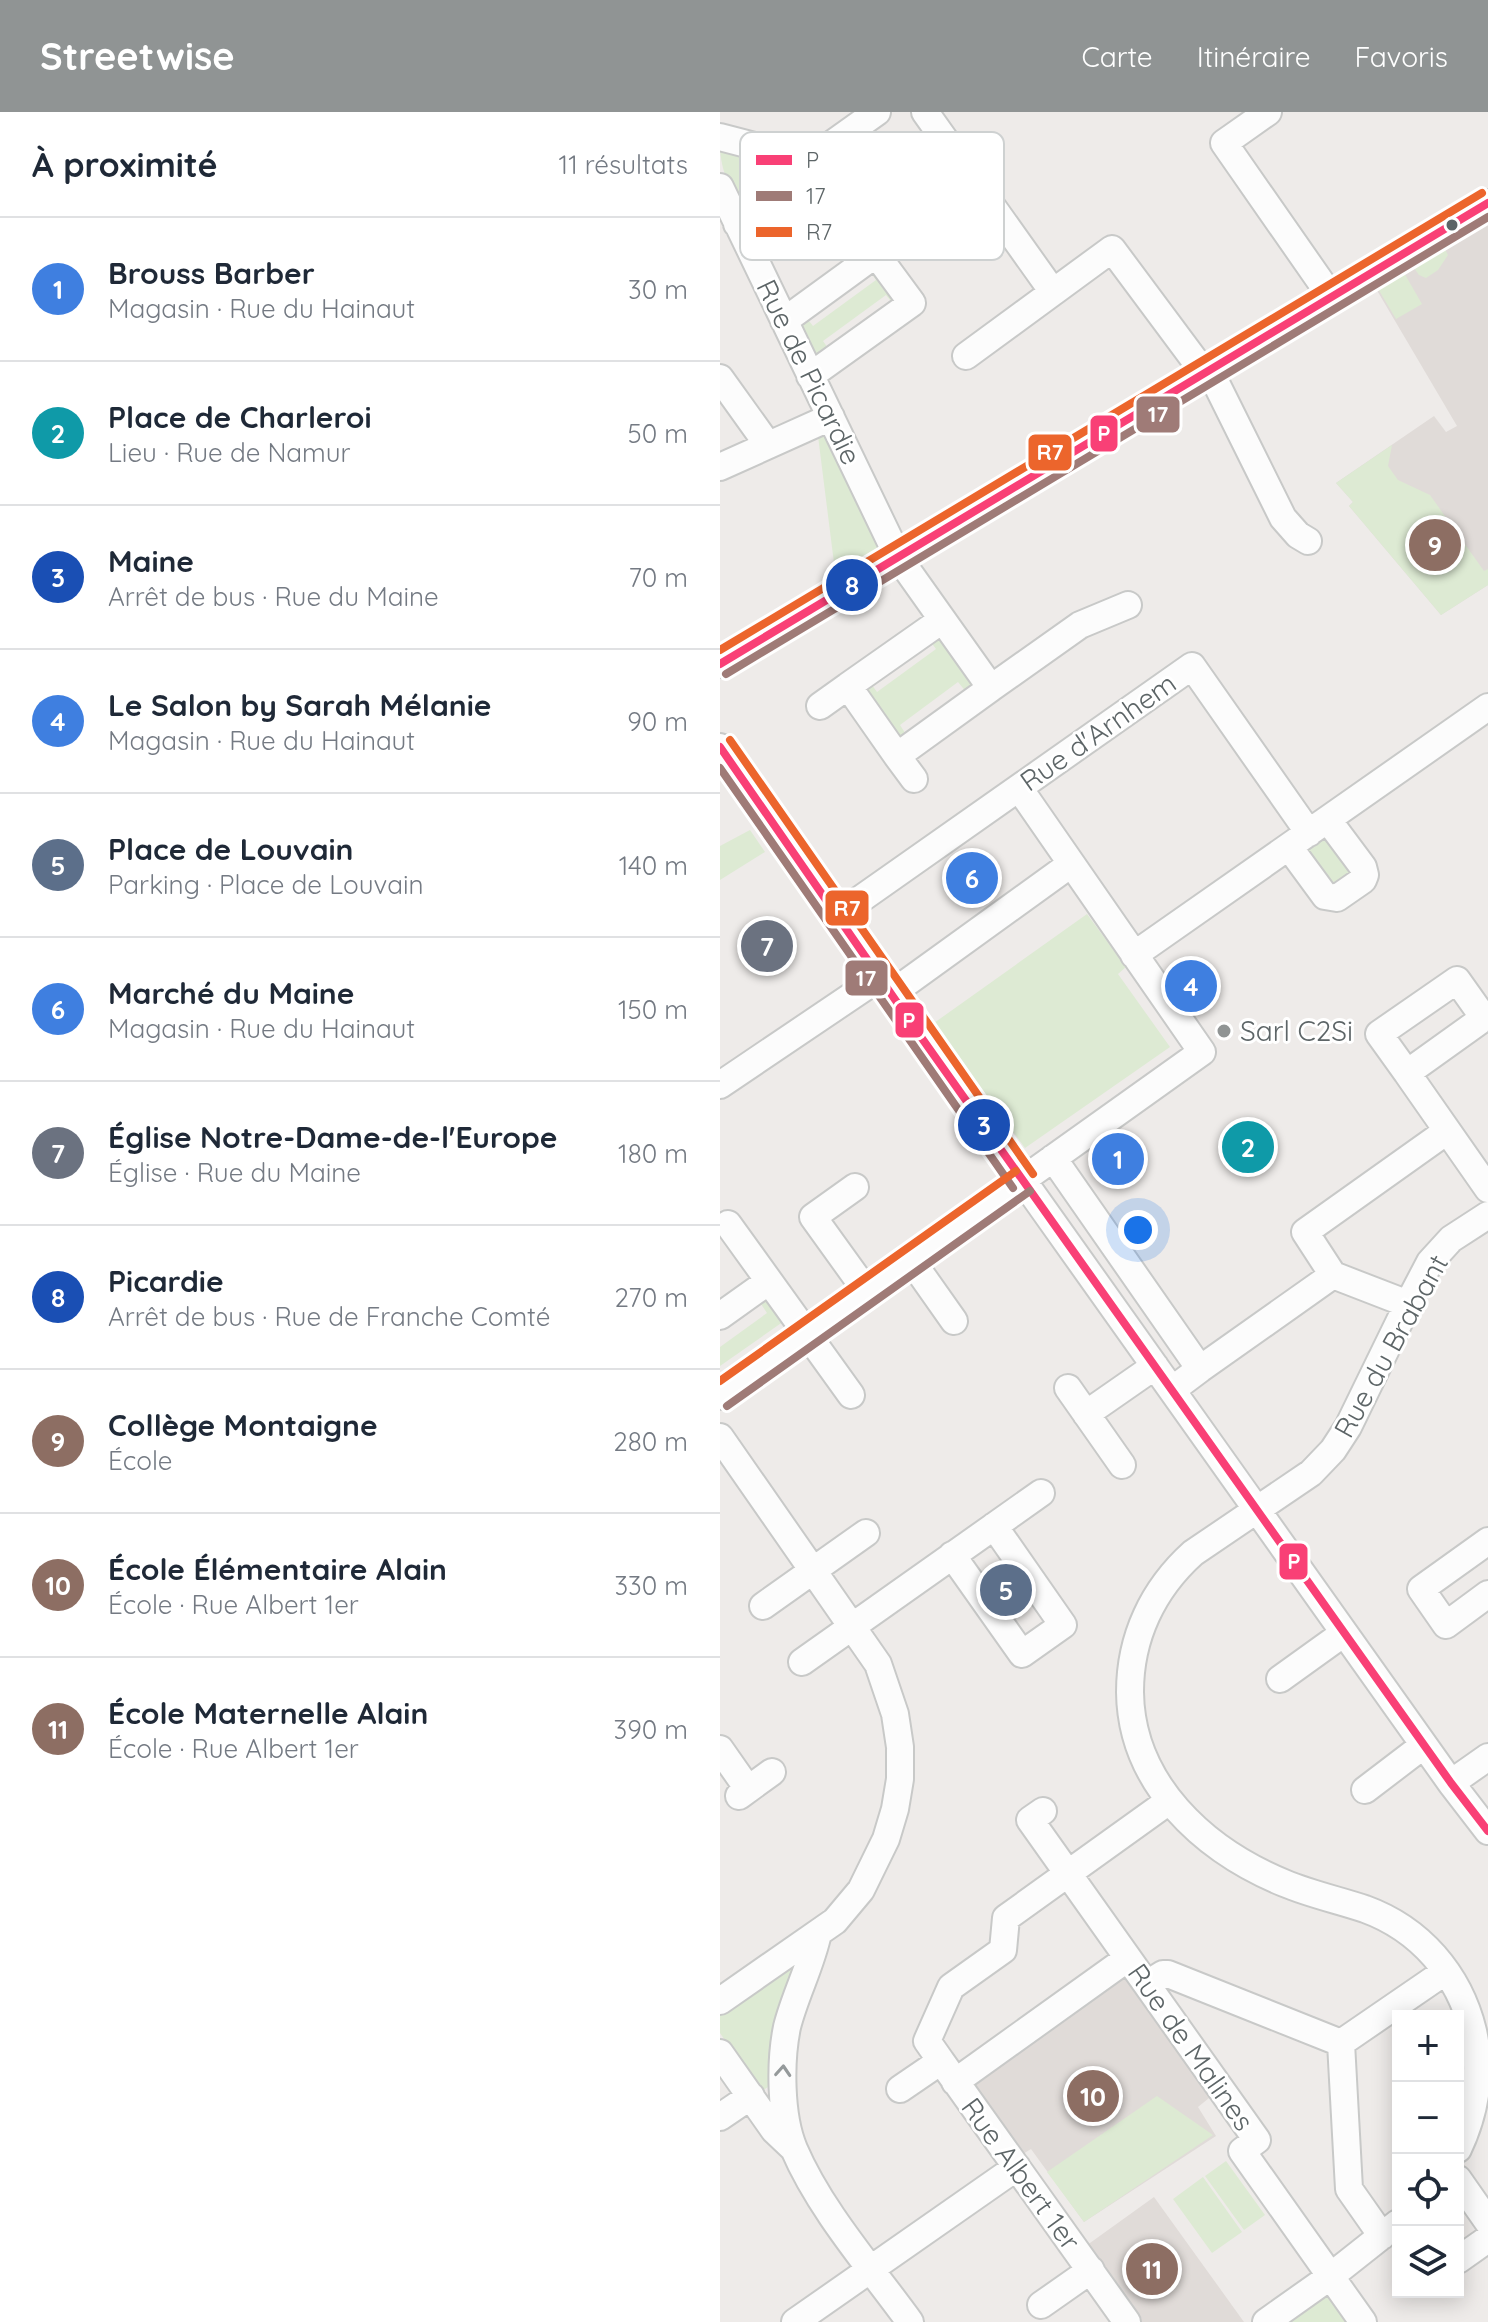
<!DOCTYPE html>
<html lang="fr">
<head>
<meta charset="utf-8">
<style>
  body { margin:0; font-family:Quicksand,sans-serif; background:#f6f6f7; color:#1f2937 }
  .controls { position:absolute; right:24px; bottom:24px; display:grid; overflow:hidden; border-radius:0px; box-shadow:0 4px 20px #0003 }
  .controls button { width:72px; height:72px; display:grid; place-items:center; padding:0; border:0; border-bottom:2px solid #e0e1e3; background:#fff; color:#1f2937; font:40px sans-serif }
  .you { position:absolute; left:418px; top:1118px; width:28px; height:28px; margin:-20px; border:6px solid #fff; border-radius:50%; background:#1a73e8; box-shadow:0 0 0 12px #1a73e833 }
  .badge { display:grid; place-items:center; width:52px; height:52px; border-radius:50%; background:#909494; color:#fff; font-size:26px; font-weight:700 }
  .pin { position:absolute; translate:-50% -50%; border:4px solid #fff; box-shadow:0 2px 8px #0006 }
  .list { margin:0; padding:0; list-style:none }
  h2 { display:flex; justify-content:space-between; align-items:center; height:104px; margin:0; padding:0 32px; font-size:34px }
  h2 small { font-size:26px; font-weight:400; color:#747a83 }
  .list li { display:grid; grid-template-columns:52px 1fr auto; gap:24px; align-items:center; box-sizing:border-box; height:144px; padding:0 32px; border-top:2px solid #e0e1e3 }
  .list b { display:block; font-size:30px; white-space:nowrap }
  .list p { margin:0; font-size:26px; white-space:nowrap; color:#747a83 }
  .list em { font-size:26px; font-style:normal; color:#747a83 }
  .icon { flex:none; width:44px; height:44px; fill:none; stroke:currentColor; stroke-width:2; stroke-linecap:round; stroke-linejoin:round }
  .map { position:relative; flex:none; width:768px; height:2210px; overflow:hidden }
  header { display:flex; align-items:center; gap:48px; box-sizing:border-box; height:112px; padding:0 40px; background:#909494; color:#fff }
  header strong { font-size:38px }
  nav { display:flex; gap:44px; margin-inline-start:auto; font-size:28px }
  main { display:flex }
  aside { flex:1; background:#fff }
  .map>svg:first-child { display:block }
  .education { fill:#e0dbd8 }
  .green { fill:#ddead3 }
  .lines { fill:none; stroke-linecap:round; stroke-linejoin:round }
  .minor-casing { stroke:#c8c9c8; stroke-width:30 }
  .minor { stroke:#fcfcfc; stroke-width:26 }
  .bus-1-casing { stroke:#fff; stroke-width:14 }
  .bus-2-casing { stroke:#fff; stroke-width:14 }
  .bus-3-casing { stroke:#fff; stroke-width:14 }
  .bus-1 { stroke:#f94076; stroke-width:8 }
  .bus-2 { stroke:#9f7b77; stroke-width:8 }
  .bus-3 { stroke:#ec652c; stroke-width:8 }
  .oneway { stroke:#959a9b }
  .bus-dot { fill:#5d6567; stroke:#fff; stroke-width:3 }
  .poi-dot { fill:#909494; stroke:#fff; stroke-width:3 }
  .labels { text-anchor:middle; stroke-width:6; stroke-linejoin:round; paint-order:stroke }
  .street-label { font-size:28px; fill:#5d6567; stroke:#fff }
  .poi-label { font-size:28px; fill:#5d6567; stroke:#fff; text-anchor:start }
  .key { fill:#fff; stroke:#ced1d1; stroke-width:2 }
  .key-label { font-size:22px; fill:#5d6567 }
  .line-badge { stroke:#fff; stroke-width:3 }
  .badge-label { font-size:22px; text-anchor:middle; font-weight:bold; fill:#fff }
</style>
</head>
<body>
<header>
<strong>Streetwise</strong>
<nav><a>Carte</a><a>Itinéraire</a><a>Favoris</a></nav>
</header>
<main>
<aside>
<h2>À proximité<small>11 résultats</small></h2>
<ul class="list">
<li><span class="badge" style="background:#3f7fe0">1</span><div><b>Brouss Barber</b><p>Magasin · Rue du Hainaut</p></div><em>30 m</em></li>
<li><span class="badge" style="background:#0f9aa8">2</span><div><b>Place de Charleroi</b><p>Lieu · Rue de Namur</p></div><em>50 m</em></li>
<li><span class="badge" style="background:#1a4fb4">3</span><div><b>Maine</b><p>Arrêt de bus · Rue du Maine</p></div><em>70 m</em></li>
<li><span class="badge" style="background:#3f7fe0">4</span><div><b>Le Salon by Sarah Mélanie</b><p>Magasin · Rue du Hainaut</p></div><em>90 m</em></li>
<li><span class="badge" style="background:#5c6f8a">5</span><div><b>Place de Louvain</b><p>Parking · Place de Louvain</p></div><em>140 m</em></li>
<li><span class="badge" style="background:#3f7fe0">6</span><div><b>Marché du Maine</b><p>Magasin · Rue du Hainaut</p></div><em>150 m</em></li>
<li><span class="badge" style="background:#6b7280">7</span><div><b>Église Notre-Dame-de-l'Europe</b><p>Église · Rue du Maine</p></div><em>180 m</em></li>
<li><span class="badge" style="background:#1a4fb4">8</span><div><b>Picardie</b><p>Arrêt de bus · Rue de Franche Comté</p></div><em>270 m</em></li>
<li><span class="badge" style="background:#8d6e63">9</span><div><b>Collège Montaigne</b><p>École</p></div><em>280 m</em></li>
<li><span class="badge" style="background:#8d6e63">10</span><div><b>École Élémentaire Alain</b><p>École · Rue Albert 1er</p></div><em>330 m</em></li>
<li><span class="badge" style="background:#8d6e63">11</span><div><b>École Maternelle Alain</b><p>École · Rue Albert 1er</p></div><em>390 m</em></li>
</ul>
</aside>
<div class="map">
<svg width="768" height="2210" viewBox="0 0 768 2210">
  <rect width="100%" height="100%" fill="#eeebe9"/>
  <!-- education -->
  <path class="education" d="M768 107V473L721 503 629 394 633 390 616 371 714 304 726 320 737 314 655 175Z
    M407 1861 494 1982 478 1995 496 2024 364 2110 311 2037 298 2045 246 1971Z
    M434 2085 524 2210H416L363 2136Z"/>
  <!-- green -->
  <path class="green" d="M0 32 54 47 59 55 23 91C7 76 0 53 0 32Z
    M725 137 728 143 718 158 706 166 699 163 694 156Z
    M160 157 178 181 174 193 166 183 103 229 110 239 98 246 88 235 78 215 85 204 93 214 156 168 149 158Z
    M683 159 702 192 676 207 657 175Z
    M109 319 161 431 156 445 116 467 98 324Z
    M672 333 668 354 678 368 710 383 764 459 768 457V473L721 503 629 394 633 390 616 371Z
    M222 522 255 574 247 581 238 570 180 613 187 624 183 628 174 625 144 581 149 569 157 580 216 537 208 526Z
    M30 718 45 740 0 768V734Z
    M599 726 609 728 631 755 632 766 623 773 609 772 589 745V734Z
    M367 802 406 855 398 862 450 935 305 1036 214 911Z
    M47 1187 67 1207 0 1254V1235L47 1201 39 1189Z
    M68 1852 76 1853 53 1972 40 1980 0 1921V1900Z
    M437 1984 493 2023 364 2110 327 2060Z
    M506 2049 545 2103 524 2118 485 2064Z
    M483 2065 522 2120 492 2141 453 2087Z
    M606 2178 630 2210H560Z"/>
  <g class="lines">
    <!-- minor casing -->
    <g class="minor-casing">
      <path id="minor" d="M205 0 333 180
        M548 0 504 31 612 186
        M0 25 88 48
        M0 75 178 445 271 576 177 644 128 574 222 508
        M17 112 46 79 157 0
        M64 209 156 142 192 191 90 264
        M246 244 392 137 485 262
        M490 259 563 406 578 423 588 429
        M0 266 48 333
        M0 355 111 305
        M0 552 768 91
        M271 576 360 513 408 493
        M100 594 128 574
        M0 635 146 843 201 925 731 1671 768 1719
        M177 644 194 667
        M569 735 605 784 617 786 643 768 645 763 643 755 608 708
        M118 803 472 554 589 721
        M414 843 768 595
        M171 882 351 752
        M768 903 687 961 768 1077
        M687 961 659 922 737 868 764 906
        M0 973 160 865
        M333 1046 480 1257 452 1278
        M135 1075 93 1105 147 1180
        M8 1112 131 1283
        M191 1148 234 1209
        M688 1192 613 1163 585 1120 727 1019
        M0 1204 49 1169
        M480 1257 613 1163
        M348 1276 402 1353
        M0 1284 482 940 299 676
        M366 1302 435 1254
        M0 1325 158 1552 175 1602 180 1635V1667L175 1697 166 1727 141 1778 115 1809 0 1889
        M768 1429 701 1477 726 1513 768 1482
        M232 1443 302 1542 343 1513 274 1414
        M43 1494 146 1421
        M82 1550 321 1381
        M560 1567 624 1521
        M0 1637 28 1677
        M731 1671 768 1645
        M645 1678 704 1633
        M19 1684 52 1660
        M323 1699 310 1708 537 2028 522 2039 643 2210
        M98 1821C91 1854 75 1883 67 1915 60 1949 60 2004 74 2037 100 2098 151 2156 190 2210
        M427 1872 443 1862H448L621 1931 629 2077 662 2124
        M621 1931 726 1859
        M0 1941 54 2018 73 2036
        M221 1949 407 2210
        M235 1970 408 1846
        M180 1977 221 1949 207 1929 231 1875 283 1838 286 1806 449 1689
        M0 2005 31 1984
        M738 2037C756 1999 762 1960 753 1919 739 1862 700 1817 645 1797 618 1788 590 1782 564 1771 484 1738 411 1672 410 1580 410 1525 433 1477 473 1441L591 1361 613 1338 628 1315 688 1192 710 1150 731 1127 768 1103
        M738 2067 768 2110
        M738 2148 768 2127
        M321 2193 371 2158
        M75 2210 297 2055
        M546 2210 611 2164 678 2111"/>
    </g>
    <!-- minor -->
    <use href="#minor" class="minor"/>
    <!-- bus-1 casing -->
    <g class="bus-1-casing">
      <path id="bus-1" d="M0 552 768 91
        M0 635 201 925 731 1671 768 1719"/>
    </g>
    <!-- bus-2 casing -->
    <g class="bus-2-casing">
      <path id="bus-2" d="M6 562 768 105
        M0 656 293 1076
        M7 1294 310 1079"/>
    </g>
    <!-- bus-3 casing -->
    <g class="bus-3-casing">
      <path id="bus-3" d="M0 538 762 81
        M10 628 313 1062
        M0 1269 296 1059"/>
    </g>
    <!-- bus-1 -->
    <use href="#bus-1" class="bus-1"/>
    <!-- bus-2 -->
    <use href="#bus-2" class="bus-2"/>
    <!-- bus-3 -->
    <use href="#bus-3" class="bus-3"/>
  </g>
  <!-- one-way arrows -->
  <defs><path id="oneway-chevron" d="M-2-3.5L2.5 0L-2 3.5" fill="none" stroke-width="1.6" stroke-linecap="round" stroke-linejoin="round" transform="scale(2)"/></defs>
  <use class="oneway" href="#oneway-chevron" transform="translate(63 1959) rotate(-86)"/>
  <!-- markers -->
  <circle class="bus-dot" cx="732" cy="113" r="7"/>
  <circle class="poi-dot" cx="504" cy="919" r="8"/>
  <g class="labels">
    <!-- street labels -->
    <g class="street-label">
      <text transform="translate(89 260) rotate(64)" y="10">Rue de Picardie</text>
      <text transform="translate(378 620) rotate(-35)" y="10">Rue d'Arnhem</text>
      <text transform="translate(671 1234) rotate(-61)" y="10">Rue du Brabant</text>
      <text transform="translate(471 1935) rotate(55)" y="10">Rue de Malines</text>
      <text transform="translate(301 2062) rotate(54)" y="10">Rue Albert 1er</text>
    </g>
    <!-- poi labels -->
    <g class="poi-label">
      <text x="520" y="929">Sarl C2Si</text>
    </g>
  </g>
  <!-- legend -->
  <rect x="20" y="20" width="264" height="128" rx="12" class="key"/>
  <rect x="36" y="43" width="36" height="10" fill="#f94076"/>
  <rect x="36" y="79" width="36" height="10" fill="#9f7b77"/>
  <rect x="36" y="115" width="36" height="10" fill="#ec652c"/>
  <g class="key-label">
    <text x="86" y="56">P</text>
    <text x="86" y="92">17</text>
    <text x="86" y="128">R7</text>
  </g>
  <g class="line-badge">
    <rect x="415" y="283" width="46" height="39" rx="8" fill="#9f7b77"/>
    <rect x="369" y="302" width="30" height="39" rx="8" fill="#f94076"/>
    <rect x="307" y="321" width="46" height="39" rx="8" fill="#ec652c"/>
    <rect x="104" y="777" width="46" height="38" rx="8" fill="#ec652c"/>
    <rect x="124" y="847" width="45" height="38" rx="8" fill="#9f7b77"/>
    <rect x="174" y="889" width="31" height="38" rx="8" fill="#f94076"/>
    <rect x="558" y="1430" width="31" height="39" rx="8" fill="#f94076"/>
  </g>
  <g class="badge-label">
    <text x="438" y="310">17</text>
    <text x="384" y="329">P</text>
    <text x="330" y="348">R7</text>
    <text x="127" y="804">R7</text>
    <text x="146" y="874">17</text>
    <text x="189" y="916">P</text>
    <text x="574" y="1457">P</text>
  </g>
</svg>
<div class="controls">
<button>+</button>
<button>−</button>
<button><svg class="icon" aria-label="locate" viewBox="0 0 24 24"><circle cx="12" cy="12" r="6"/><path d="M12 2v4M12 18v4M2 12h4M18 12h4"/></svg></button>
<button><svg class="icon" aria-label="layers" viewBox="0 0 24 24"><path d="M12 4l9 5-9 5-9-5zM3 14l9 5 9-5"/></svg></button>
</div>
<div class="you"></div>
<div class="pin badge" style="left:398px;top:1047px;background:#3f7fe0">1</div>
<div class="pin badge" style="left:528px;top:1035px;background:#0f9aa8">2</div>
<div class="pin badge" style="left:264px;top:1013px;background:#1a4fb4">3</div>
<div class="pin badge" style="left:471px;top:874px;background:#3f7fe0">4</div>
<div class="pin badge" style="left:286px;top:1478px;background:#5c6f8a">5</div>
<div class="pin badge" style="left:252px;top:766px;background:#3f7fe0">6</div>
<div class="pin badge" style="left:47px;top:834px;background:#6b7280">7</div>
<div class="pin badge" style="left:132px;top:473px;background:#1a4fb4">8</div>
<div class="pin badge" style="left:715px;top:433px;background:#8d6e63">9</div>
<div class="pin badge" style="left:373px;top:1984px;background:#8d6e63">10</div>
<div class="pin badge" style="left:432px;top:2157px;background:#8d6e63">11</div>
</div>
</main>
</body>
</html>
